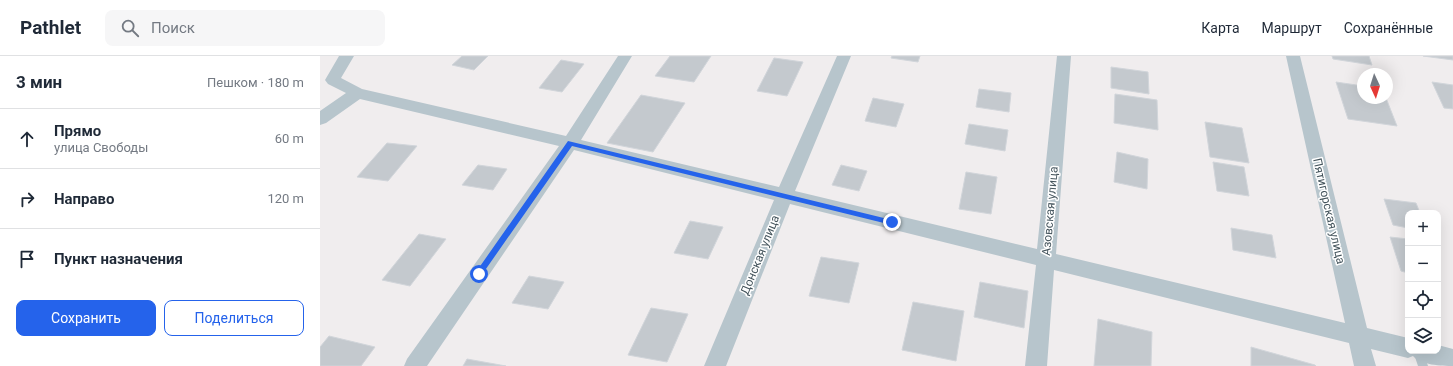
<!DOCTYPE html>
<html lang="ru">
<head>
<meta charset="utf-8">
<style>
  body { margin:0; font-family:Roboto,sans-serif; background:#f6f6f7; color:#1f2937 }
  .controls { position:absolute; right:12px; bottom:12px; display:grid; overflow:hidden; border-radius:8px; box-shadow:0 4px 16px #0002 }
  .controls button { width:36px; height:36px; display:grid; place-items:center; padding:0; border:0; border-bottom:1px solid #e0e1e3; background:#fff; color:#1f2937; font:20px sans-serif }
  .compass { position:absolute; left:1037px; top:12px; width:36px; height:36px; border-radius:50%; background:#fff; box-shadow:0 4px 16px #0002; rotate:176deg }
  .stop { position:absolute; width:12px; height:12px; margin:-9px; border:3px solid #2563eb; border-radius:50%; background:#fff }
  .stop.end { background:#2563eb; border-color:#fff; box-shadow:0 1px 4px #0008 }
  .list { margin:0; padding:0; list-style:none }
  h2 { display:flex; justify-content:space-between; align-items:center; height:52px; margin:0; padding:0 16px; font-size:17px }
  h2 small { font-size:13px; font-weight:400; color:#747a83 }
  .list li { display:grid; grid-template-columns:26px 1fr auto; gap:12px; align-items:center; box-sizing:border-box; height:60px; padding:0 16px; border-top:1px solid #e0e1e3 }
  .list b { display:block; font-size:15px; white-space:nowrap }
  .list p { margin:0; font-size:13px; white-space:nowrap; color:#747a83 }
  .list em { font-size:13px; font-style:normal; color:#747a83 }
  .actions { display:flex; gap:8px; padding:12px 16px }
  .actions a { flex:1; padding:9px 0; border:1px solid #2563eb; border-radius:8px; text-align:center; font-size:14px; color:#2563eb }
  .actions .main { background:#2563eb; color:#fff }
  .icon { flex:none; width:22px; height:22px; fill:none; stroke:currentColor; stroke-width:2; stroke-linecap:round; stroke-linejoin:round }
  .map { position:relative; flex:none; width:1133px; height:310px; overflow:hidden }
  header { display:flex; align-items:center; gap:24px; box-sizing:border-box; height:56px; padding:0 20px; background:#fff; border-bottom:1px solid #e0e1e3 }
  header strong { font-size:19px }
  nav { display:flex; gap:22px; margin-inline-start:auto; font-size:14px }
  .search { width:280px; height:36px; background:#f6f6f7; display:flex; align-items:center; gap:10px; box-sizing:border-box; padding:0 14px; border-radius:8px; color:#747a83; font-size:15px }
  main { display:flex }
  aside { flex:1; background:#fff }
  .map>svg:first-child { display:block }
  .building { fill:#c4c9ce; stroke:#d1d5da }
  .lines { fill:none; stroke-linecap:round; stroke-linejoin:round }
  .service { fill:#b7c5cc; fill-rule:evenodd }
  .minor { fill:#b7c5cc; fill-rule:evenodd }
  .route { fill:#2563eb }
  .labels { text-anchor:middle; stroke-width:3; stroke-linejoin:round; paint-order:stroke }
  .street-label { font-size:12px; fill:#44545c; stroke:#fff }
</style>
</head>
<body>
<header>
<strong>Pathlet</strong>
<div class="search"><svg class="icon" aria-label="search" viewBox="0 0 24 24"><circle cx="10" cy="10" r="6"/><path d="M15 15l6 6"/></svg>Поиск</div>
<nav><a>Карта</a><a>Маршрут</a><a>Сохранённые</a></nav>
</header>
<main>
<aside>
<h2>3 мин<small>Пешком · 180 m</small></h2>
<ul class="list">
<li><svg class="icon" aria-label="ahead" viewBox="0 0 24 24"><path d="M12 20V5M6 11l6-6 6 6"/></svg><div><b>Прямо</b><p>улица Свободы</p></div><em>60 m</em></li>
<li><svg class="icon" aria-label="right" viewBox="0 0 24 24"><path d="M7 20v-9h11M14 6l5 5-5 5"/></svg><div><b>Направо</b></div><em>120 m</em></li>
<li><svg class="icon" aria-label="arrive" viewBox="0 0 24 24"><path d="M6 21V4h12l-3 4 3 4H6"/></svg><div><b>Пункт назначения</b></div></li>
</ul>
<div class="actions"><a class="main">Сохранить</a><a>Поделиться</a></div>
</aside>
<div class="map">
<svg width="1133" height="310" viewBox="0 0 1133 310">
  <rect width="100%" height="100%" fill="#f0edee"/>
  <!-- building -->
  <path class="building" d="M142 0H168L154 14 132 9Z
    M350 0H391L374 26 335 20Z
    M572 0H600L598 6 571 2Z
    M1012 0H1049L1052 9 1013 3Z
    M1103 0H1133V4Z
    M454 2 483 6 467 40 437 35Z
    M241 4 264 8 242 36 219 32Z
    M791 11 828 16 829 38 791 32Z
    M1016 26 1043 30V42H1066L1077 70 1028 63Z
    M1112 26 1133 29V53L1124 52Z
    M659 33 691 37 689 56 656 51Z
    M795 38 837 44 838 74 794 67Z
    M321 39 365 47 333 96 287 87Z
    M553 42 584 48 576 71 545 65Z
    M885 66 922 72 929 107 890 101Z
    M649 68 688 74 685 95 645 88Z
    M67 87 97 90 68 125 37 121Z
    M797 96 828 103 827 133 794 126Z
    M893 106 924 111 929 140 897 135Z
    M158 109 187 113 173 134 142 129Z
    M521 109 547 115 539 135 512 129Z
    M646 116 677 121 671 158 639 153Z
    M1064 143 1096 147 1100 157H1088V172L1073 169Z
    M370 165 403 171 388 203 354 197Z
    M911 172 952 179 956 202 913 194Z
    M99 178 126 183 90 230 62 224Z
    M1070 181 1088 183V217L1081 215Z
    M501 201 539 207 529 247 489 240Z
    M209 220 244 226 228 253 192 247Z
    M660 226 708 235 704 272 654 261Z
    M593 246 644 255 636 305 582 294Z
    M331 252 368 258 347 306 308 299Z
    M778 263 832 276 831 310H774Z
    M9 280 55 291 41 310H0V291Z
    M931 291 995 309 996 310H931Z
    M147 303 186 310H143Z"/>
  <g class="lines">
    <!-- service -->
    <path class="service" d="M1093 295H1103L1108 310H1098Z"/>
    <!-- minor -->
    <path class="minor" d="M19 0H34L21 22 42 33 246 80 298 0H312L261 84 459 131 517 0H531L475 135 717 193 737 0H751L736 198 1025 267 966 0H980L1047 272 1088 282V295H1118V289L1133 293V310C1122 310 1100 309 1093 300L1088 302 1051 293 1056 310H1034L1029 287 734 214 727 310H705L716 209 470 148 406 310H384L454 144 254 94 107 310H84L87 303 239 90 40 43 6 67 0 69V55L26 37 8 28 5 24Z"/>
  </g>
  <!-- route -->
  <path class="route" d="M248 85 572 164 575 166 572 169 252 90 161 220H156V216Z"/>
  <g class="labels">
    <!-- street labels -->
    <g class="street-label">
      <text transform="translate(730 155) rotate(-85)" y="4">Азовская улица</text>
      <text transform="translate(1009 155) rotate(77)" y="4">Пятигорская улица</text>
      <text transform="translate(440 199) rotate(-68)" y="4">Донская улица</text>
    </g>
  </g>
</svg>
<div class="controls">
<button>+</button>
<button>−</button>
<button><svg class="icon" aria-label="locate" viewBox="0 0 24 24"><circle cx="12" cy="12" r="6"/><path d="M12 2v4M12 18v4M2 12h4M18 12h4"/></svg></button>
<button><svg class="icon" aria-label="layers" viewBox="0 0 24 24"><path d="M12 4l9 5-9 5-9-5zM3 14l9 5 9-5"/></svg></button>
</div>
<svg class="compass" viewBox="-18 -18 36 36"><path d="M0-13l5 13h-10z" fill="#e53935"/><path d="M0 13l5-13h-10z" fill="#747a83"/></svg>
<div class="stop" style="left:159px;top:218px"></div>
<div class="stop end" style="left:572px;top:166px"></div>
</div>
</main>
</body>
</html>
